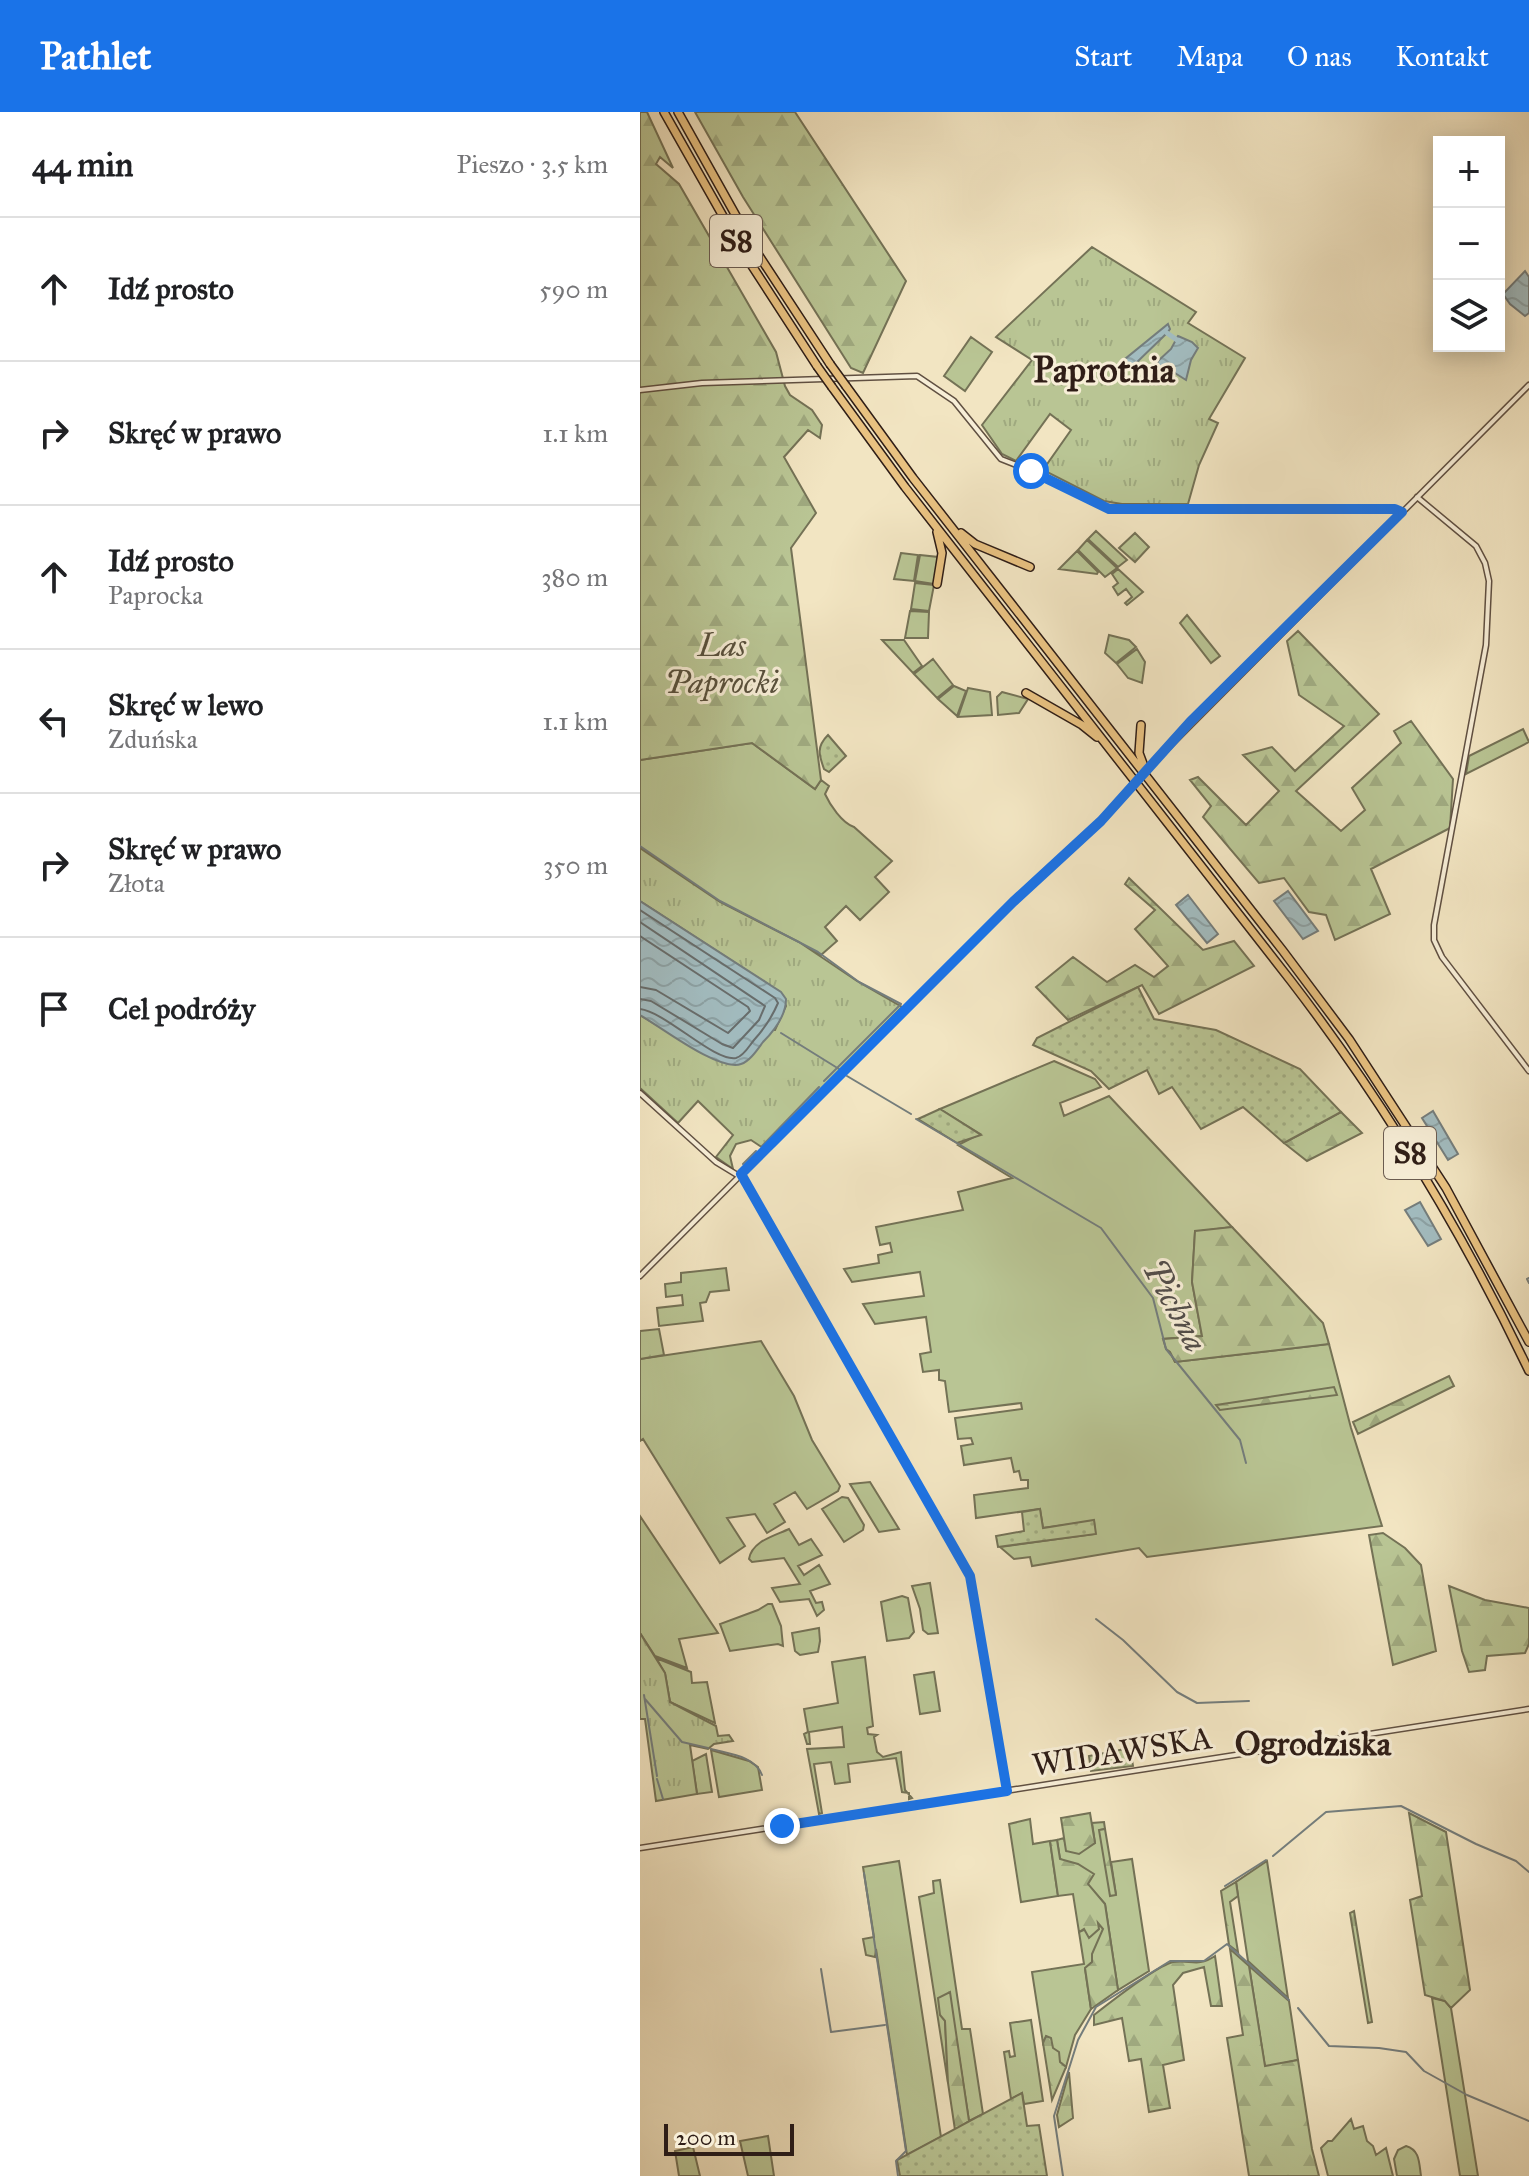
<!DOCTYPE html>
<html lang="pl">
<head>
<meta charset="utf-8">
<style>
  body { margin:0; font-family:"IM FELL Great Primer",serif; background:#f6f6f6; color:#202124 }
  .controls { position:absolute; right:24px; top:24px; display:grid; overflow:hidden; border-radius:0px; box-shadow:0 4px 20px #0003 }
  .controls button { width:72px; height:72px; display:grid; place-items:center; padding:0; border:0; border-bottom:2px solid #e0e0e0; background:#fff; color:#202124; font:40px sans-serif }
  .scale { position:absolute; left:24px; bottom:20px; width:130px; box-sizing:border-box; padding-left:8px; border:4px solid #2f1e17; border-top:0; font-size:22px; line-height:28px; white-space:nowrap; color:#2f1e17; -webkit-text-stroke:6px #f7eed7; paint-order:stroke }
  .stop { position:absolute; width:24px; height:24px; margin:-18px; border:6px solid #1a73e8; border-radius:50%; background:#fff }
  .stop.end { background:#1a73e8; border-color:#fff; box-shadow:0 2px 8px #0008 }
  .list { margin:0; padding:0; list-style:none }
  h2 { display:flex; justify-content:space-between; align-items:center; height:104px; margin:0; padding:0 32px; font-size:34px }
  h2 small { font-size:26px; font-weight:400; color:#757577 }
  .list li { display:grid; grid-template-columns:52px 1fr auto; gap:24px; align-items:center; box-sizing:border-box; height:144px; padding:0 32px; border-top:2px solid #e0e0e0 }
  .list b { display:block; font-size:30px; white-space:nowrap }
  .list p { margin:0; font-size:26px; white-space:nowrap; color:#757577 }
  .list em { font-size:26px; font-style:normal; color:#757577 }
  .icon { flex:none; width:44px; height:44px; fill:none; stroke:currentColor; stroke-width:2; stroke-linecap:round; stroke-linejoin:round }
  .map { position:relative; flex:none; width:889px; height:2064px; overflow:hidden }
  header { display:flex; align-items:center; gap:48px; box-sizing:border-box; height:112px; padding:0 40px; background:#1a73e8; color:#fff }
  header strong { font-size:38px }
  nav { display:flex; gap:44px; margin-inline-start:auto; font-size:28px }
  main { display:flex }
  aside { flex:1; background:#fff }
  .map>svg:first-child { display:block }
  .grass { fill:#b9c594; stroke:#747256; stroke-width:2 }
  .forest { fill:url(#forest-firs); stroke:#747256; stroke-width:2 }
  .park { fill:url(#park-tufts); stroke:#747256; stroke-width:2 }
  .garden { fill:url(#garden-dots); stroke:#747256; stroke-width:2 }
  .water { fill:url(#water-waves); stroke:#747d7c; stroke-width:2 }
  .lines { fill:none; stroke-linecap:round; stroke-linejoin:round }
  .shore { stroke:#686d6c; stroke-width:2 }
  .stream { stroke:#747d7c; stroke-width:2 }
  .canal { stroke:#a2bcc0; stroke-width:5 }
  .tertiary-casing { stroke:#605042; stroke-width:7 }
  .motorway-casing { stroke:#2f1e17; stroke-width:10 }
  .tertiary { stroke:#f7eed7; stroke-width:4 }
  .motorway { stroke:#e9c281; stroke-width:7 }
  .tertiary-bridge-casing { stroke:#605042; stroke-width:7; stroke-linecap:butt }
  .motorway-bridge-casing { stroke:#2f1e17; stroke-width:10; stroke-linecap:butt }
  .tertiary-bridge { stroke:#f7eed7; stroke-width:4 }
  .motorway-bridge { stroke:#e9c281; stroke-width:7 }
  .route { stroke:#1a73e8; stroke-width:10 }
  .labels { text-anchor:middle; stroke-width:6; stroke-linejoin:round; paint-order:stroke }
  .shield { fill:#f7eed7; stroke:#6b5c51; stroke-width:2 }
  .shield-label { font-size:30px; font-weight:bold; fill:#2f1e17 }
  .park-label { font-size:32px; font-style:italic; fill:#58503c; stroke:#f7eed7 }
  .street-label { font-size:32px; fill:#2f1e17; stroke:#f7eed7 }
  .water-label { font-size:34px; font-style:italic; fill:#524d4a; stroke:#f7eed7 }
  .neighbourhood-label { font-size:34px; font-weight:bold; fill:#2f1e17; stroke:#f7eed7 }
  .quarter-label { font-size:36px; font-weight:bold; fill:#2f1e17; stroke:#f7eed7 }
</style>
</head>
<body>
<header>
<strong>Pathlet</strong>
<nav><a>Start</a><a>Mapa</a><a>O nas</a><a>Kontakt</a></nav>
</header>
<main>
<aside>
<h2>44 min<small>Pieszo · 3.5 km</small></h2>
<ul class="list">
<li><svg class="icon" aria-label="ahead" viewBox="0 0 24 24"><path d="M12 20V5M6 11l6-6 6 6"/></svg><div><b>Idź prosto</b></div><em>590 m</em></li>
<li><svg class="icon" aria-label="right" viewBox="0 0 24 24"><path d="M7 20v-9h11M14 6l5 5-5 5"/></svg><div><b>Skręć w prawo</b></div><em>1.1 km</em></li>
<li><svg class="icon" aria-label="ahead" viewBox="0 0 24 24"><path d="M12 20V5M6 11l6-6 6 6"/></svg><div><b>Idź prosto</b><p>Paprocka</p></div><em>380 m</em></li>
<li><svg class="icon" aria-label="left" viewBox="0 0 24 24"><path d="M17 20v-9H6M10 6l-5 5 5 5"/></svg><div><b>Skręć w lewo</b><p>Zduńska</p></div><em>1.1 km</em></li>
<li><svg class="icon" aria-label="right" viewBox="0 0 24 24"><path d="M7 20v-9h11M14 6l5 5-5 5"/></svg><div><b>Skręć w prawo</b><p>Złota</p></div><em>350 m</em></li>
<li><svg class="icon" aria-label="arrive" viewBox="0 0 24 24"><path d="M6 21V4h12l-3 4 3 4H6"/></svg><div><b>Cel podróży</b></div></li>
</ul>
</aside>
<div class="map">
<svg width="889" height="2064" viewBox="0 0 889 2064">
  <defs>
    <pattern id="forest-firs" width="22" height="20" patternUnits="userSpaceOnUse" patternTransform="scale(2)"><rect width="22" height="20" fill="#b9c594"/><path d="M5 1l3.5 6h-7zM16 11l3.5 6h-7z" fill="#9fa97f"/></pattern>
    <pattern id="park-tufts" width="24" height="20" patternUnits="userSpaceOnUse" patternTransform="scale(2)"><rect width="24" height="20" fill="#b9c594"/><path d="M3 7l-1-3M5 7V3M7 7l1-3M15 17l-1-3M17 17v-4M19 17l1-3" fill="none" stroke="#9fa97f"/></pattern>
    <pattern id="garden-dots" width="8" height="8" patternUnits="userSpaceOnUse" patternTransform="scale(2)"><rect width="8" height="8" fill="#b9c594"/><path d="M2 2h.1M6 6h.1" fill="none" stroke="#9fa97f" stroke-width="1.8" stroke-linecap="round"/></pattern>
    <pattern id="water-waves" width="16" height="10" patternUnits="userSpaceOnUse" patternTransform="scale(2)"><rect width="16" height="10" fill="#a2bcc0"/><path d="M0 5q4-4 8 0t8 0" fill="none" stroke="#8ca1a4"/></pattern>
  </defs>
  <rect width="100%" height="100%" fill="#f2e5c2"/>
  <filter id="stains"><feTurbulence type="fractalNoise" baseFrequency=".0025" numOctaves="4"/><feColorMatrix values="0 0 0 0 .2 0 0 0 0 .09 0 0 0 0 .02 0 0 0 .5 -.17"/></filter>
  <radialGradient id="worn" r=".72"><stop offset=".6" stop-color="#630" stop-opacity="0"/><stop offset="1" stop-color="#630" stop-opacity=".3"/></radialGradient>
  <!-- grass -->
  <path class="grass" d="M331 225 352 240 325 279 304 264Z
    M456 419 487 448 478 455 448 427Z
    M447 428 477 456 465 465 438 438Z
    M437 439 458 460 457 462 419 457Z
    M261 441 278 443 274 469 254 467Z
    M280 443 298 445 294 472 275 469Z
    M478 457 503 480 487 493 485 491 492 485 486 477 478 483 473 475 478 471 472 462Z
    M275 471 294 473 289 499 271 497Z
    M270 499 289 500 288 526H265Z
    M547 503 580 544 571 551 540 511Z
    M469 523 489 528 496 535 476 551 465 541Z
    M242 528H264L282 554 273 561Z
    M497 537 505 550 502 571 488 566 477 552Z
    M293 547 313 573 297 586 274 562Z
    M314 574 326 579 317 604 298 587Z
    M328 576 350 580 352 603 318 605Z
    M362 580 388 587 379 601 358 603 357 585Z
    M883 617 889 630 826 662 829 644Z
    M112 631 175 677 181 668 189 674 185 682C190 693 202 711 214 715L252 749 235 765 249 780 220 808 206 794 185 815 197 829 181 843 80 790 0 736V648Z
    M414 949 455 967 461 975 420 991 424 1004 469 984 592 1115 555 1120 552 1170 562 1224 524 1227 535 1250 689 1232 711 1316 742 1414 507 1445 499 1436 392 1454 390 1445 374 1447 360 1435 455 1422 454 1409 403 1416 400 1397 336 1406 334 1383 388 1376V1368H381L379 1359 374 1360 371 1346 324 1353 321 1334 333 1332 331 1326 318 1327 315 1306 382 1297 381 1291 309 1300 305 1269 299 1268V1258L283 1260 280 1242 291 1240 286 1205 235 1212 223 1192 284 1184 280 1160 212 1170 204 1157 239 1151 238 1143 252 1140 250 1131 240 1133 236 1115 323 1098 318 1080 372 1066 318 1033 340 1022 300 997Z
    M86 1156 89 1178 70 1180 66 1190 60 1191 63 1209 19 1214 17 1196 43 1193 42 1183 26 1185 25 1172 41 1170V1161Z
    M121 1229 154 1284 172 1328 200 1374 198 1379 167 1397 155 1380 134 1392 145 1410 127 1421 115 1402 87 1406 105 1434 80 1451 3 1327 0 1329V1247Z
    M230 1370 259 1417 239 1420 210 1372Z
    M202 1385 208 1386 224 1413 223 1418 204 1430 182 1397Z
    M0 1404 78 1521 39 1527 47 1556 15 1544 0 1521Z
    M149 1417 159 1433 171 1427 182 1443 158 1454 164 1463 179 1453 190 1472 170 1479 176 1491 182 1490 184 1498 177 1504 169 1487 140 1490 132 1476 160 1472 144 1446 112 1450 109 1447C112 1429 134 1424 149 1417Z
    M290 1471 298 1521 288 1522 283 1518 280 1497 272 1474Z
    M262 1484 268 1486 274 1520 269 1526 247 1529 241 1490Z
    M128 1492H132L141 1514 143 1534 138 1532 90 1539 80 1512 118 1498Z
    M179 1516 180 1529 178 1540 160 1543 155 1539 152 1521Z
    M225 1545 233 1614 227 1616 228 1622 237 1623 234 1625 237 1640 243 1645 261 1640 265 1678 272 1686 269 1687V1681L262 1680 256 1646 208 1652 210 1670 195 1672 191 1650 174 1652 182 1701 179 1702 167 1637 204 1635 202 1615 169 1620 170 1632H167L164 1622 168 1620 164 1597 198 1591 192 1550Z
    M16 1546 51 1560 52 1571 67 1570 75 1611 30 1590 25 1561Z
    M294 1560 300 1599 280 1602 274 1563Z
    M71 1638 109 1649 118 1655 122 1678 79 1685Z
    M66 1642 72 1680 57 1682 52 1649Z
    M390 1707 393 1732 410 1729 418 1784 381 1790 369 1712Z
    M464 1710 465 1717 460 1718 476 1783 471 1750 492 1747 509 1859 478 1878 465 1792 447 1772 453 1763 420 1747 417 1728 424 1726 427 1739 455 1731 452 1711Z
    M259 1749 301 2025 267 2043 236 1837 235 1845 226 1843 223 1827 234 1825 223 1755Z
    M627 1749 648 1886 608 1849 596 1770Z
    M300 1768 322 1917H330L343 2002 329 2009 309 1880 305 1909 308 1971 279 1785 294 1781 293 1769Z
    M460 1811 464 1817C460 1829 452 1838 452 1850L445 1857 451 1897 435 1923 426 1955 420 1950 406 1925 403 1931 392 1860 444 1852 439 1820Z
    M609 1854 649 1889 658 1948 625 1955Z
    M792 1886 805 1889 811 1896 838 2064H820Z
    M391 1908 403 1989 384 1992 382 1981 371 1987 364 1940 369 1939 370 1945 375 1944 370 1911Z
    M711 2007 714 2017 723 2014 727 2029 733 2034 736 2043 746 2036 753 2064H688L681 2036 688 2029H692Z
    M128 2024 134 2064H108L100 2029Z
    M766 2034C780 2038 779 2051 781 2064H757L754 2047 758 2038Z
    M53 2035 60 2064H39L35 2039Z"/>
  <!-- forest -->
  <path class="forest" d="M0 0H7L33 56 20 45 16 52 39 72 136 240 145 274 150 283 172 298 182 313 180 326 168 318 144 345 176 401 151 436 181 668 175 677 112 631 0 648Z
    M55 0H155L266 169 223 261 211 256 103 85Z
    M495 421 509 435 495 450 479 436Z
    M658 519 739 602 656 679 701 719 725 698 712 676 761 631 754 619 771 609 813 667 810 716 731 757 750 802 695 828 686 803 669 800 644 766 619 771 563 705 571 694 550 668 558 665 606 713 639 679 603 643 632 635 655 659 704 614 659 583 647 529Z
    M489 766 563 838 594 829 614 854 519 902 502 873 428 908 396 875 433 845 467 870 495 853 514 865 528 854 495 817 515 798 485 772Z
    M701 1000 722 1021 667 1049 644 1031Z
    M592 1115 683 1211 689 1232 535 1250 530 1240 526 1237 523 1227 562 1224 552 1170 555 1119Z
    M19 1217 24 1243 0 1247V1219Z
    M809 1264 814 1274 718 1322 713 1310Z
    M694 1275 697 1283 580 1298 576 1293Z
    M743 1421 765 1436 781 1453 796 1539 753 1553 729 1423Z
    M809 1474 845 1488 889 1496V1532L885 1541 847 1544 845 1558 829 1560 822 1539Z
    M450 1701 455 1731 439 1742 426 1739 421 1706Z
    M769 1701 806 1720 830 1878 811 1896 805 1889 785 1883 770 1788 782 1784Z
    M465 1717 476 1783 470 1784 459 1718Z
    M417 1728 420 1747 438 1752 454 1762 448 1772 465 1792 478 1878 451 1897 445 1856 452 1850V1842L463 1817 458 1811 459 1817 449 1826 444 1817 439 1820 433 1782 418 1784 410 1729Z
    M596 1770 598 1784 590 1790 598 1840 589 1833 581 1779Z
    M714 1799 732 1910 728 1911 710 1801Z
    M590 1837 609 1854 625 1954 658 1948 672 2037 679 2064H609L587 1926 603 1923Z
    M575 1844 582 1894H571L564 1855 543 1861 533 1873 544 1948 523 1953 530 1996 509 2000 501 1947 489 1949 482 1906 454 1913V1903C468 1892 517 1854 533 1850 550 1847 557 1856 575 1844Z
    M310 1880 329 2009 315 2018 308 1971 305 1909 300 1903 298 1886Z
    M406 1924 411 1926 413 1936 419 1940 420 1950 426 1955 412 1988 403 1931Z
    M429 1960 433 2006 419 2015 417 2003Z"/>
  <!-- park -->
  <path class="park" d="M452 135 556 200 548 211 605 246 569 307 578 311 559 353 548 392H482L464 389 403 358 431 318 410 302 376 349 362 342 342 313 392 248 356 225Z
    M0 736 80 790 159 830 217 869 262 895 123 1036 111 1028 96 1032 90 1044 93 1057 76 1045 93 1023 58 989 38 1011 0 976V903L25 918H135L146 894 140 880 0 789Z
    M0 1521 25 1561 30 1590 76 1614 78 1624 89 1623 93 1629 74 1632 68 1637 50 1633 57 1682 16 1689 5 1607H0Z"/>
  <!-- garden -->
  <path class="garden" d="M188 623 206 644 189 660 184 657C179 643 176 635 188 623Z
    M498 875 514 907 576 918 660 957 701 1000 644 1031 603 995 561 1017 532 975 519 982 507 958 469 977 451 959 393 933 397 926Z
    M300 997 341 1023 317 1031 278 1007Z
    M400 1397 403 1416 454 1408 456 1422 358 1435 356 1424 384 1419 382 1400Z
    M490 1636 493 1654 451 1659 449 1644Z
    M382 1981 387 2014 399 2013 407 2064H260L257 2048Z"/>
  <!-- water -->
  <path class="water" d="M885 159 889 165V201L885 204 870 192 863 182Z
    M528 212 530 217 527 221 495 252 493 258H490L483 251 485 247Z
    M538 224 552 230 558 236 551 248 546 268 530 258H517L518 249 531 237Z
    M648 779 678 819 663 827 634 789Z
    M548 783 578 822 567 831 536 793Z
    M0 789 141 880 146 887C146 903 134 919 123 930 117 938 110 949 101 952 79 960 21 915 0 903Z
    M793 999 818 1042 808 1048 782 1006Z
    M780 1090 801 1127 788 1134 765 1098Z"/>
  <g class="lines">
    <!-- shore -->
    <path class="shore" d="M0 798 135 886 138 891C132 905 125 916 114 928 109 934 104 944 96 946 74 950 26 900 0 897
      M0 810 125 894 119 908 93 936 82 932 11 889 0 887
      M0 824 108 895 110 899 88 921 16 878 0 875"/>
    <!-- stream -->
    <path class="stream" d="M0 734 80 789 178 840 219 870 261 892 184 969
      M141 921 199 957
      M207 964 271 1002
      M276 1007 461 1116 513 1186 526 1237 600 1328 606 1351
      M122 1034 179 975
      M103 1052 116 1039
      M889 1166 887 1167 889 1171
      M456 1507 483 1528 537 1580 557 1591 609 1589
      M4 1583 17 1664
      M5 1587 42 1630 68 1636
      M71 1637C89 1642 115 1644 122 1663
      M17 1667 23 1687
      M633 1744 686 1700 761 1694 836 1732 876 1749 889 1760
      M224 1761 266 2039 256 2049 258 2064
      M585 1774 626 1748
      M181 1857 191 1920 245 1913
      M658 1896 689 1934 739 1936 766 1940 784 1959 827 1983 889 2009
      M423 2064 414 2004 438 1928 456 1895 530 1849H564L587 1832 649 1888"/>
    <!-- canal -->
    <path class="canal" d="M527 221 537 228"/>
    <!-- tertiary casing -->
    <g class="tertiary-casing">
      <path id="tertiary" d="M0 278 62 271 277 264 314 289 361 347 399 362 464 395 755 397 762 400
        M777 385 836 434 845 451 849 469 846 533 794 813V828L802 845 889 959
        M513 651 889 273
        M0 981 76 1050 99 1064
        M101 1062 330 1464 367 1679
        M0 1164 373 790 461 709 487 679
        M0 1736 889 1597"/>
    </g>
    <!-- motorway casing -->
    <g class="motorway-casing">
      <path id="motorway" d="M24 0 105 143 177 254
        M38 0 114 136 190 252
        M206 274 273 366 643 839 709 927 806 1076 889 1230
        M192 275 265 375 651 869C744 990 823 1121 889 1259
        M297 420 302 441 297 472
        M321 421 335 432 390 455
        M386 581 442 613 457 625
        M501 613 499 641 505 657"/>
    </g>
    <!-- tertiary -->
    <use href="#tertiary" class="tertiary"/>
    <!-- motorway -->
    <use href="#motorway" class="motorway"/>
    <!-- tertiary-bridge casing -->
    <g class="tertiary-bridge-casing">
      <path id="tertiary-bridge" d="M487 679 513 651"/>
    </g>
    <!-- motorway-bridge casing -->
    <g class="motorway-bridge-casing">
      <path id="motorway-bridge" d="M190 252 206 274
        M177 254 192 275"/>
    </g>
    <!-- tertiary-bridge -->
    <use href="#tertiary-bridge" class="tertiary-bridge"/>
    <!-- motorway-bridge -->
    <use href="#motorway-bridge" class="motorway-bridge"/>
  </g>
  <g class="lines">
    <!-- route -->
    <path class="route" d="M142 1714 367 1679 330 1464 101 1062 373 790 461 709 550 610 762 400 755 397H469L391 359"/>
  </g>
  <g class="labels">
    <!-- shield labels -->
    <g class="shield">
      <rect x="70" y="103" width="52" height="52" rx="6"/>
      <rect x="744" y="1015" width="52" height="52" rx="6"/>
    </g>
    <g class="shield-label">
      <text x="96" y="139">S8</text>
      <text x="770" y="1051">S8</text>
    </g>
    <!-- park labels -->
    <g class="park-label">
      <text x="82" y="544">Las<tspan x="82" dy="37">Paprocki</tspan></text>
    </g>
    <!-- street labels -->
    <g class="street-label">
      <text transform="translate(482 1639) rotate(-9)" y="11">WIDAWSKA</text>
    </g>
    <!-- water labels -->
    <g class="water-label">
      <text transform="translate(536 1193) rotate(62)" y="12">Pichna</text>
    </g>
    <!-- neighbourhood labels -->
    <g class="neighbourhood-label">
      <text x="673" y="1643">Ogrodziska</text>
    </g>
    <!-- quarter labels -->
    <g class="quarter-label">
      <text x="464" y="270">Paprotnia</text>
    </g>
  </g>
  <rect width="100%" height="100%" filter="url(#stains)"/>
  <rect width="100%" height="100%" fill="url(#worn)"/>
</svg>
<div class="controls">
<button>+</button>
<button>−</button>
<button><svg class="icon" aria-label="layers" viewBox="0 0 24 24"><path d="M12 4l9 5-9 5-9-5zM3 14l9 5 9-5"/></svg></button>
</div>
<div class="scale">200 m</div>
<div class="stop" style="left:391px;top:359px"></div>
<div class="stop end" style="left:142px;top:1714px"></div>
</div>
</main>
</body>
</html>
